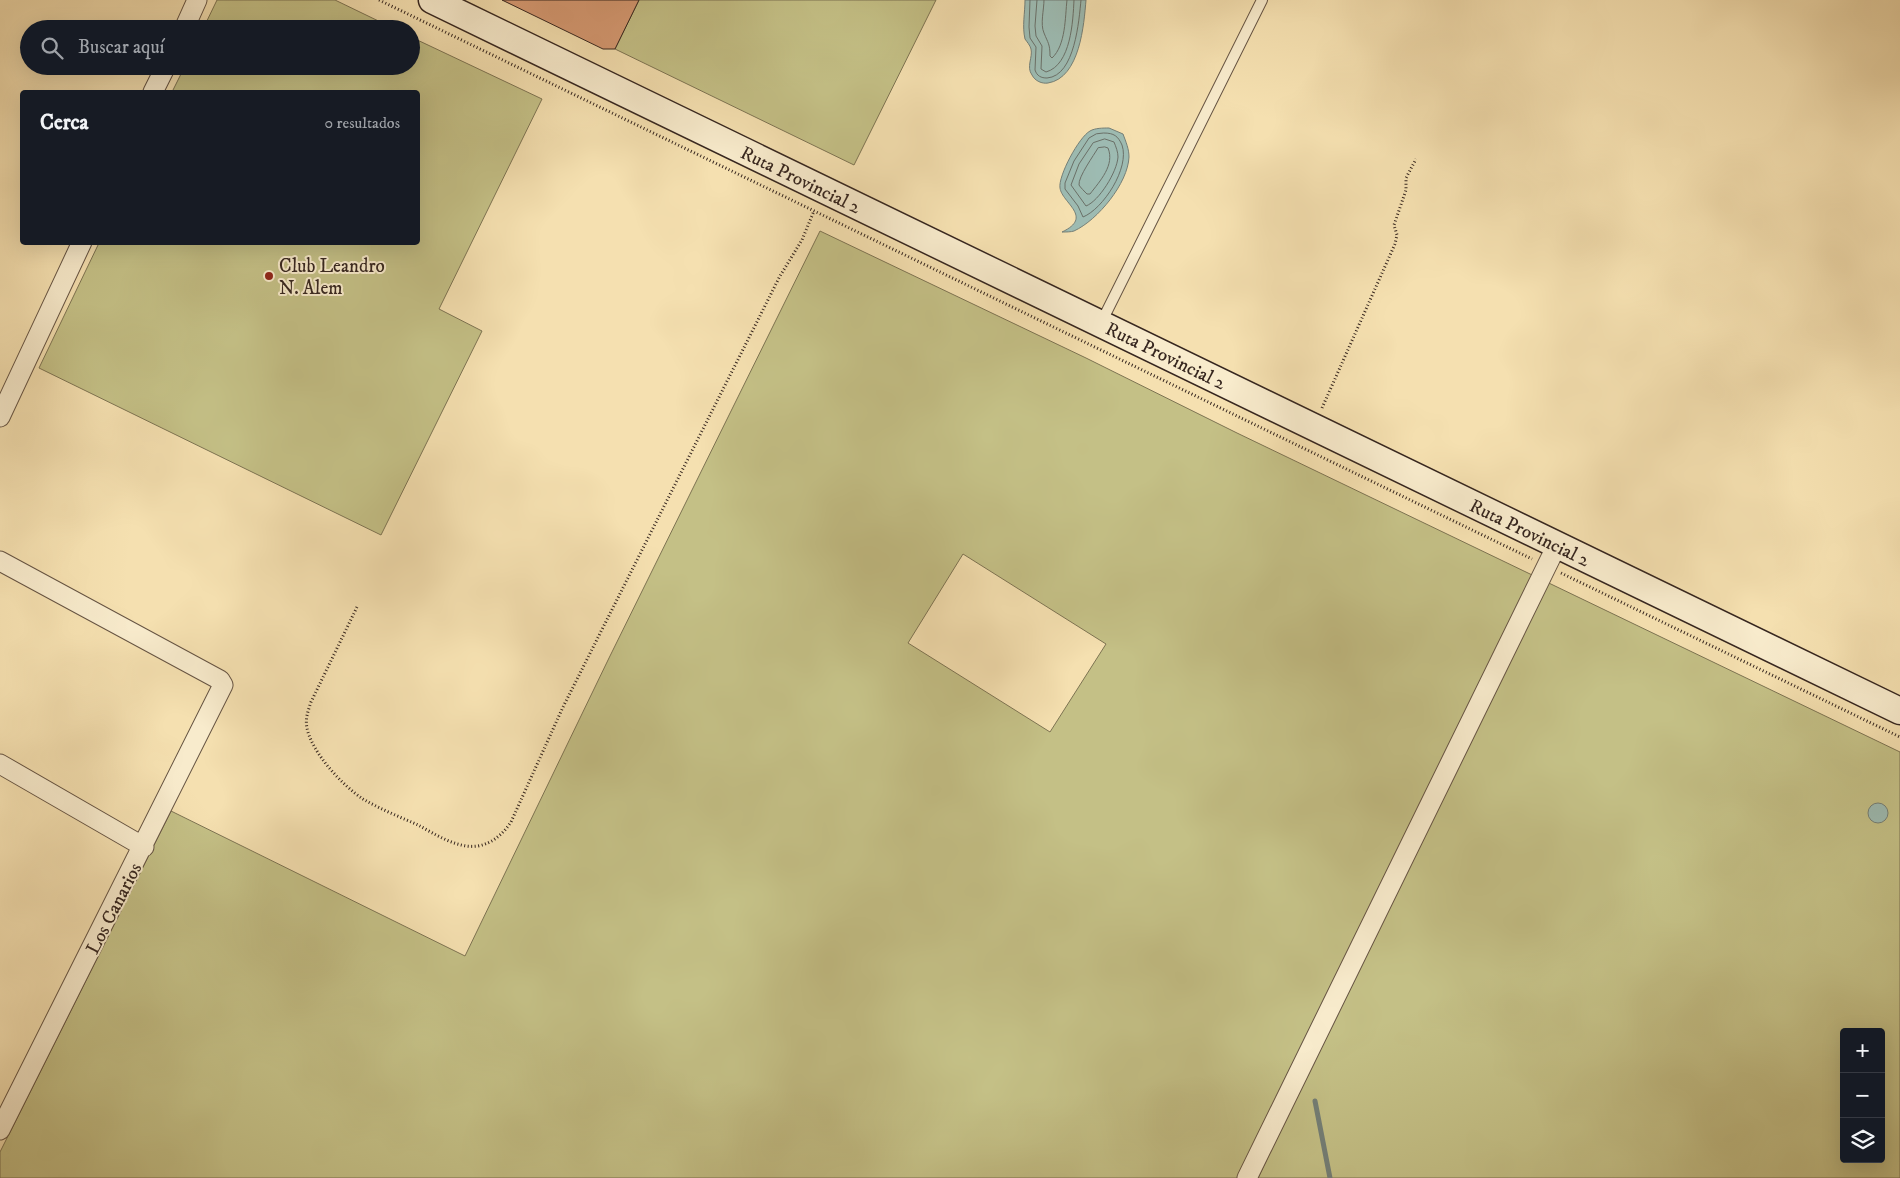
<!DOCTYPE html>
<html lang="es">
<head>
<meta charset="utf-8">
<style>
  body { margin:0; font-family:"IM FELL DW Pica",serif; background:#242831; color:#f1f3f6 }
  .controls { position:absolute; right:15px; bottom:15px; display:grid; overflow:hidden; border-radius:5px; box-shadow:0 5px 20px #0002 }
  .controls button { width:45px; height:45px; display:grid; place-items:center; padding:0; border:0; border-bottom:1px solid #363941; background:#171b24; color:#f1f3f6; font:25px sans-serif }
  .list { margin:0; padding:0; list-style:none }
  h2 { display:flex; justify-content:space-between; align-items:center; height:65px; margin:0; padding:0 20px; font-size:21px }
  h2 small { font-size:16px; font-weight:400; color:#9ea1a6 }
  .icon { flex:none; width:28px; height:28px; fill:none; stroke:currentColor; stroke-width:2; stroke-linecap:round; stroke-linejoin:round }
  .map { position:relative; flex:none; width:1900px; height:1178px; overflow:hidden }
  .search { position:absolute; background:#171b24; box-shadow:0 5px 20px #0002; left:20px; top:20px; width:400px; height:55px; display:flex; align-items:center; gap:12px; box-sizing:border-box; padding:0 18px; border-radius:28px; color:#9ea1a6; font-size:19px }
  .panel { position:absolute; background:#171b24; box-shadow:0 5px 20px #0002; left:20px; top:90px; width:400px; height:155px; border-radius:5px }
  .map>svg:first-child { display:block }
  .green { fill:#c4c086; stroke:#7d7352; fill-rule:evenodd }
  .water { fill:#9dbbb2; stroke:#747f77 }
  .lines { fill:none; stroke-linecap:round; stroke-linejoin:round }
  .shore { stroke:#6a7068; stroke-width:1 }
  .stream { stroke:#747f77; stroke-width:5 }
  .building { fill:#d69972; stroke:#36261f }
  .service-casing { stroke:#665443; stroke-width:12 }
  .minor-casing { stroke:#665443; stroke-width:21 }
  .secondary-casing { stroke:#36261f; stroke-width:29 }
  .path { stroke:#36261f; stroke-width:3; stroke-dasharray:1 2.5; stroke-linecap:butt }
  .service { stroke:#f8ebcc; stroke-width:10 }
  .minor { stroke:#f8ebcc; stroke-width:19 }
  .secondary { stroke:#f8ebcc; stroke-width:26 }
  .poi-dot { fill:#8f2418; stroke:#f8ebcc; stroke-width:2 }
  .labels { text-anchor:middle; stroke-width:4; stroke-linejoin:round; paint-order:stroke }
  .street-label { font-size:19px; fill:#36261f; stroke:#f8ebcc }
  .poi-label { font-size:19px; fill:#36261f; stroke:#f8ebcc; text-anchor:start }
</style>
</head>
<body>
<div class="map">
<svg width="1900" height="1178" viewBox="0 0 1900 1178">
  <rect width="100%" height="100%" fill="#f5e0b0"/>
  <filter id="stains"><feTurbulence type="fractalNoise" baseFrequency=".004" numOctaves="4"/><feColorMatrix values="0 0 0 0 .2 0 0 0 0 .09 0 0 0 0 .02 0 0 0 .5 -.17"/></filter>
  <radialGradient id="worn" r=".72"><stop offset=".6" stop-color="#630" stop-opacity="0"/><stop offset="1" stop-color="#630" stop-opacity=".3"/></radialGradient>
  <!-- green -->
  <path class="green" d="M217 0H335L395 29H203Z
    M639 0H936L854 165 615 49Z
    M411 37 542 99 439 309 482 331 381 535 39 368 99 243 418 242V92H172L185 66H411Z
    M820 231 1086 358 1237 433 1900 752V1178H1258L1295 1100 1238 1178H0V1152L171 811 465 956 609 658ZM963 554 1106 644 1050 732 908 643ZM1844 1032H1881V1159H1844Z"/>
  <!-- water -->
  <path class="water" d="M1025 0H1086C1084 24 1080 78 1048 83 1042 84 1035 81 1032 75 1026 67 1033 57 1031 49 1030 45 1027 42 1025 39 1022 26 1025 13 1025 0Z
    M1109 128 1123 134C1126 142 1129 149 1129 157 1128 183 1098 220 1074 231 1071 232 1066 232 1062 232 1094 217 1062 203 1060 188 1058 176 1079 137 1090 131 1095 128 1103 128 1109 128Z
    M1868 813a10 10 0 1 1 20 0a10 10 0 1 1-20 0Z"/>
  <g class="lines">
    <!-- shore -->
    <path class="shore" d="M1030 0 1029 27 1030 38 1036 47 1035 70C1037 76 1041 78 1047 78 1075 76 1079 20 1081 0
      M1037 0 1035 26 1036 36 1042 46 1041 69 1046 72C1071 65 1073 21 1074 0
      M1044 0C1044 10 1040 24 1044 33 1048 43 1050 44 1050 56L1052 58C1066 45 1065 17 1067 0
      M1104 133C1114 133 1118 136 1122 145 1130 168 1103 209 1083 217L1078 206 1065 189V183L1074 161 1089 138 1096 134Z
      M1105 139 1114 142C1116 147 1118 152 1118 157 1117 172 1099 201 1086 206L1071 185 1079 164 1093 143Z
      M1105 147 1108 148C1115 165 1100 181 1090 194H1087C1085 192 1080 187 1079 185 1078 177 1094 155 1098 148Z"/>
    <!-- stream -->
    <path class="stream" d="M1315 1101 1330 1178"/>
  </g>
  <!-- building -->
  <path class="building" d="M502 0H639L615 49H603Z"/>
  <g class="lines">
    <!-- service casing -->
    <g class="service-casing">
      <path id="service" d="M1101 323 1262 0"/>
    </g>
    <!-- minor casing -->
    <g class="minor-casing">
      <path id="minor" d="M184 29 197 0
        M153 92 166 66
        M0 417 82 242
        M0 561 220 680 223 685 0 1130
        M0 764 144 847
        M1247 1178 1557 545"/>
    </g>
    <!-- secondary casing -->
    <g class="secondary-casing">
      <path id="secondary" d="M432 0 1900 711"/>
    </g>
    <!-- path -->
    <path class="path" d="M379 0 1532 559
      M1322 408 1395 244 1397 235 1394 225 1406 190V178L1416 159
      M1561 573 1900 737
      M357 607 311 702C308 711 305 719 307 728 312 753 342 785 363 799 380 809 400 817 418 825 435 834 457 849 478 846 493 843 503 834 511 822L563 707 780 276 802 240 814 211"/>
    <!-- service -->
    <use href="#service" class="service"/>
    <!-- minor -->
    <use href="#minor" class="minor"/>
    <!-- secondary -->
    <use href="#secondary" class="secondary"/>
  </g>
  <!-- markers -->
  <circle class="poi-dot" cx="269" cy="276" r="5"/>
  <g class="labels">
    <!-- street labels -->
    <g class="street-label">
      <text transform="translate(801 179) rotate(26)" y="7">Ruta Provincial 2</text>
      <text transform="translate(1166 355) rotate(26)" y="7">Ruta Provincial 2</text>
      <text transform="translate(1530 532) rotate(26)" y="7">Ruta Provincial 2</text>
      <text transform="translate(113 908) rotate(-63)" y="7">Los Canarios</text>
    </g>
    <!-- poi labels -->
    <g class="poi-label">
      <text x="279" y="272">Club Leandro<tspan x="279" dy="22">N. Alem</tspan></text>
    </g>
  </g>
  <rect width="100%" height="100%" filter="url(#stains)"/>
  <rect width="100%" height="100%" fill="url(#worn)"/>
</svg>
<div class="controls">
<button>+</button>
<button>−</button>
<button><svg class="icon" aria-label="layers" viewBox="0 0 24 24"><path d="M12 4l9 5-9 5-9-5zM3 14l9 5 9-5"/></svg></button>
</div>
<div class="search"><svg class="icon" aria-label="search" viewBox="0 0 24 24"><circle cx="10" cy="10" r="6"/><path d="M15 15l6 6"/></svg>Buscar aquí</div>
<section class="panel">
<h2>Cerca<small>0 resultados</small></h2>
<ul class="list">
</ul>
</section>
</div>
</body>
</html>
